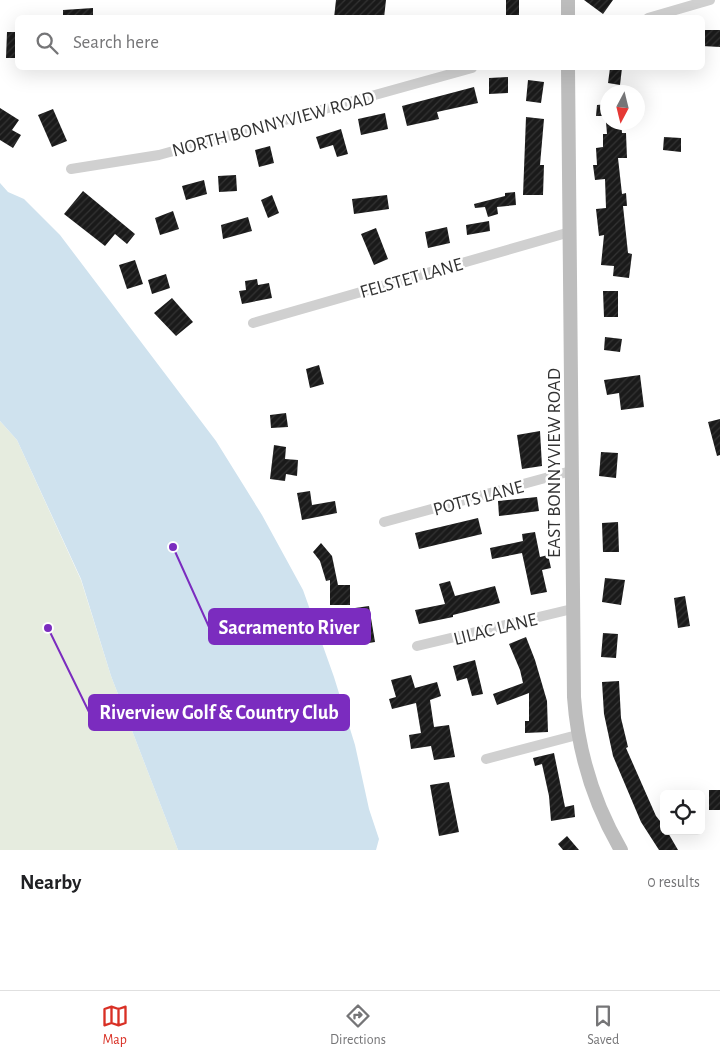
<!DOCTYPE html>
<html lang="en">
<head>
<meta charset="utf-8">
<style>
  body { margin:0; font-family:"Alegreya Sans",sans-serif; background:#f6f6f6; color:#202124 }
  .controls { position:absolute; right:15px; bottom:15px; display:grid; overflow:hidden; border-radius:8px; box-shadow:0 5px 20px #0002 }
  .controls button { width:45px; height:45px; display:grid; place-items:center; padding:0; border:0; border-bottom:1px solid #e0e0e0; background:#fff; color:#202124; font:25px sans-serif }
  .compass { position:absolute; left:600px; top:85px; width:45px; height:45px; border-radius:50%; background:#fff; box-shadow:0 5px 20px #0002; rotate:187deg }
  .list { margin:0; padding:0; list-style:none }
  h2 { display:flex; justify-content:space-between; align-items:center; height:65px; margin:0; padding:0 20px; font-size:21px }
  h2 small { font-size:16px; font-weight:400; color:#757577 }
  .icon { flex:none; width:28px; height:28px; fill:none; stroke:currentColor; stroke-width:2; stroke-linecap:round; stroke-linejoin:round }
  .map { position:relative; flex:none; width:720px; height:850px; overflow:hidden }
  .search { position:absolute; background:#fff; box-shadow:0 5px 20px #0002; left:15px; right:15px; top:15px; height:55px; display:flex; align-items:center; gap:12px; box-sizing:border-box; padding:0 18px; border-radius:8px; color:#757577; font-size:19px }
  .sheet { height:140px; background:#fff }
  nav { display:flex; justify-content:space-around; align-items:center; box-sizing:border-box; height:70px; border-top:1px solid #e0e0e0; background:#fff; font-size:14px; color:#757577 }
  nav a { display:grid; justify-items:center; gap:2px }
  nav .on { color:#d93025 }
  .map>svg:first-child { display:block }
  .green { fill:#e6ecdf }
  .water { fill:#cfe2ee }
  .building { fill:url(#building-hatch) }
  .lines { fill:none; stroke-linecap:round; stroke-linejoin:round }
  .street { stroke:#d0d0d0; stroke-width:10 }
  .secondary { stroke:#bdbdbd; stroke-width:14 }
  .labels { text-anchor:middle; stroke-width:5; stroke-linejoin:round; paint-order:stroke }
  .street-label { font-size:19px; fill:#333; stroke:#fff }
  .leader { fill:none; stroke:#7b2cbf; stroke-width:2 }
  .callout-dot { fill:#7b2cbf; stroke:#fff; stroke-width:2 }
  .callout { fill:#7b2cbf; stroke:#7b2cbf; stroke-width:2 }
  .callout-label { font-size:20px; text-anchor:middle; font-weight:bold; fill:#fff }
</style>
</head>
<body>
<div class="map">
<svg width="720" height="850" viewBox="0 0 720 850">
  <defs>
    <pattern id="building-hatch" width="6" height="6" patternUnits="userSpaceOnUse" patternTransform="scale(1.25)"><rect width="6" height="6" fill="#1a1a1a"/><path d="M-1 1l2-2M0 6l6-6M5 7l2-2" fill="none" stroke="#333"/></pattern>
  </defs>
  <rect width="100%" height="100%" fill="#fff"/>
  <!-- green -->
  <path class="green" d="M0 421 17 440 81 580 111 676 178 850H0Z"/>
  <!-- water -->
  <path class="water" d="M0 183 8 192 24 199 60 235 216 441 262 515 303 590 334 677 355 745 369 809 379 839 376 850H178L111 676 81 579 17 440 0 421Z"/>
  <!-- building -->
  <path class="building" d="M336 0H386L384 18H334Z
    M506 0H519V18H506Z
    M584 0H613L603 14Z
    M93 8V18H63V10Z
    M702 30H720V47L702 46Z
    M7 32H18V58H6Z
    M610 68H622L620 85 608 83Z
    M508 77V93L489 94V78Z
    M528 80 544 82 541 103 526 101Z
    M474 87 478 103 437 112 439 119 407 126 402 106Z
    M608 104V116H596L597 105Z
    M0 108 19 120 12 130 21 135 13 148 0 140Z
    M53 109 67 141 52 147 38 115Z
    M385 113 388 129 361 135 358 119Z
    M526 117 544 119 540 165H544L543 195H523Z
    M606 122H621L622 133H626L627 158H618L622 194 626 193 627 206H623L628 253 632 254 629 278 613 276 614 266 601 265 604 235 599 236 596 209 606 208 605 179 595 180 593 165H597L596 148 603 147V134H607Z
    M341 129 348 154 337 157 333 145 320 149 316 137Z
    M664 137 681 138V152L663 150Z
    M270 146 274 163 259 167 255 150Z
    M236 175 237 191 219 192 218 176Z
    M204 180 207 194 186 200 182 186Z
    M83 191 135 234 127 244 115 234 105 246 64 214Z
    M515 192 516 205 497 207 498 214 488 217 485 207 475 208 474 204 505 196V193Z
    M272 195 279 213 268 218 261 200Z
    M387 195 389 209 354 214 352 199Z
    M173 211 179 229 160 235 155 218Z
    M248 217 252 231 223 239 221 225Z
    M489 221 490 231 467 235 466 225Z
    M447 227 450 243 428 248 425 232Z
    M376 228 388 259 374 265 361 234Z
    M135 260 143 284 127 289 119 265Z
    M166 274 170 288 152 294 148 280Z
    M257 279 258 285 269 283 272 298 242 304 239 291 246 290 245 281Z
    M603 291H618V317H604Z
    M172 298 193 322 176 336 154 313Z
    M605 337 622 339 620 352 604 350Z
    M319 365 324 384 310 388 306 369Z
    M640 375 644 407 621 410 619 393 607 395 604 380Z
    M286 413 288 427 271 428 270 415Z
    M720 419V455L717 456 708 422Z
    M540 431 542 466 522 469 517 435Z
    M274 445 286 447 285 459 298 460 297 476 286 474 285 481 270 479Z
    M601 452 618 453 616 478 599 476Z
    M310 491 312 505 335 501 337 513 302 520 297 493Z
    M537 497 539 511 499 516 498 501Z
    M478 518 482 534 419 549 415 533Z
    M618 522 619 552H603L602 523Z
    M535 532 540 557 548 555 551 568 542 570 547 592 531 595 522 553 492 559 490 548 523 541 522 534Z
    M321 543 332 556 338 585H350V605H330V580L326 581 320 561 313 552Z
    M605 578 625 580 621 605 602 602Z
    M450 581 455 596 495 586 500 603 453 615V617L419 624 415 610 445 604 439 584Z
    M685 596 690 626 678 628 674 598Z
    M369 606 375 642 357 645 355 633H359L355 608Z
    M603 633 618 634 616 658 601 657Z
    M526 637 535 660 547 701 548 732 525 733V721H529V693L497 705 493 694 523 683 520 670 509 644Z
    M475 660 483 694 472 696 467 678 457 681 453 666Z
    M411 675 415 688 437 682 441 696 430 700 434 727 449 725 455 757 434 760 431 746 411 749 409 735 421 733 416 703 392 709 389 699 396 697 391 680Z
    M619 681 621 718 628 747 626 748 656 816 664 826V831H667L678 850H659L641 822 613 756 604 714 602 682Z
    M554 753 565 807 574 805 575 817 551 821 549 796 542 764 535 766 533 758Z
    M449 782 459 832 439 836 430 785Z
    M709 790H720V810H709Z
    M567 836 579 850H563L558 844Z"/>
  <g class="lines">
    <!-- street -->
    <path class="street" d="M648 18 710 0
      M71 169 159 155 472 68
      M253 323 570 232
      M384 522 571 471
      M417 646 572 609
      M486 759 577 735"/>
    <!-- secondary -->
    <path class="secondary" d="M568 0V18
      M568 68 574 697C578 752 593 802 621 850"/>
  </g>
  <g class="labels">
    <!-- street labels -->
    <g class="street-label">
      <text transform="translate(273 123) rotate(-15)" y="7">NORTH BONNYVIEW ROAD</text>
      <text transform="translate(411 277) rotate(-16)" y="7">FELSTET LANE</text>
      <text transform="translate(553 463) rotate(-90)" y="7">EAST BONNYVIEW ROAD</text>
      <text transform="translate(478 497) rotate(-15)" y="7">POTTS LANE</text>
      <text transform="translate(495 628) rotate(-14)" y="7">LILAC LANE</text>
    </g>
  </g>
  <!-- callouts -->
  <path class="leader" d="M173 547L209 627M48 628L89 712"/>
  <g class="callout-dot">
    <circle cx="173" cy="547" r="5"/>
    <circle cx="48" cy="628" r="5"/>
  </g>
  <g class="callout">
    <rect x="209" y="609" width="161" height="35" rx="5"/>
    <rect x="89" y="695" width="260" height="35" rx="5"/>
  </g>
  <g class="callout-label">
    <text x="289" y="634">Sacramento River</text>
    <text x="219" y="719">Riverview Golf &amp; Country Club</text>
  </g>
</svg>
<div class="controls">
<button><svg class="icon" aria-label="locate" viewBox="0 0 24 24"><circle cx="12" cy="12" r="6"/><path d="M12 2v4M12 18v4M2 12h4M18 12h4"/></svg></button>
</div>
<svg class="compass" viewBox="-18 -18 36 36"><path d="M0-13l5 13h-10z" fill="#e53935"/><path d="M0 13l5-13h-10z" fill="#757577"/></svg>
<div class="search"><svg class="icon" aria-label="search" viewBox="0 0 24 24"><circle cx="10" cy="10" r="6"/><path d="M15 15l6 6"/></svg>Search here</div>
</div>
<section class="sheet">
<h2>Nearby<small>0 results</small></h2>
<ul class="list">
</ul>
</section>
<nav>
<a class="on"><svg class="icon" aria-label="map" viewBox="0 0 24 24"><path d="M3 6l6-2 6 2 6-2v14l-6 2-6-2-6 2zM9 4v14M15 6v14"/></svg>Map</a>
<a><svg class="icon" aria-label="directions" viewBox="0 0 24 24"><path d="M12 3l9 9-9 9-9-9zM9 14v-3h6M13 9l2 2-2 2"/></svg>Directions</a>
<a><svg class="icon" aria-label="saved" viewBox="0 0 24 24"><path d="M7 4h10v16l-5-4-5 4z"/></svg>Saved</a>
</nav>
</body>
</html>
